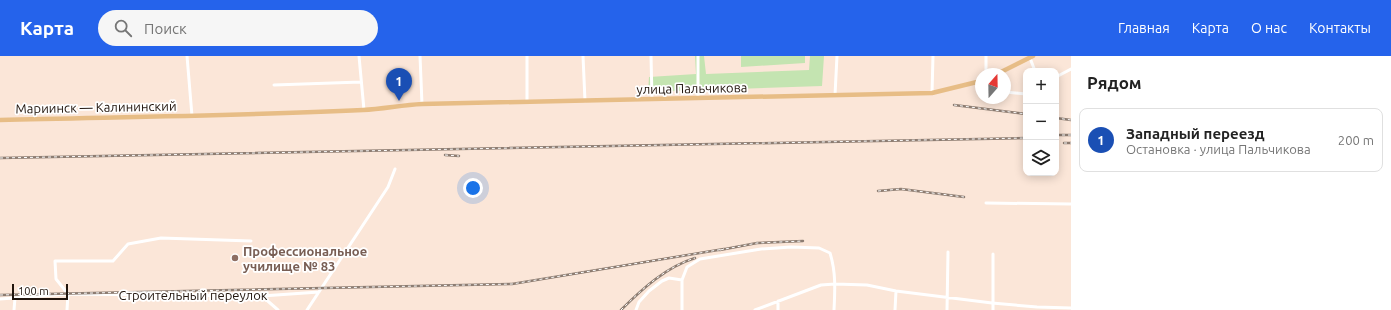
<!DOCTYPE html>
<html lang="ru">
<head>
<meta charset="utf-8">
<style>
  body { margin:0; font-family:Ubuntu,sans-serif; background:#f6f6f6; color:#222 }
  .controls { position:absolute; right:12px; top:12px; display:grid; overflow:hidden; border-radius:8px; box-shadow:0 2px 10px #0003 }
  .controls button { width:36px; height:36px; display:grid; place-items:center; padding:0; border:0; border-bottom:1px solid #e0e0e0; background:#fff; color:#222; font:20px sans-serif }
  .compass { position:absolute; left:975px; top:12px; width:36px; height:36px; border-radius:50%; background:#fff; box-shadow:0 2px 10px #0003; rotate:20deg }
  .scale { position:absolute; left:12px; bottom:10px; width:56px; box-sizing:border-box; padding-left:4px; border:2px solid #20140c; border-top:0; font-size:11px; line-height:14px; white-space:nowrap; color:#20140c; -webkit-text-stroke:3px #fff; paint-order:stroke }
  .you { position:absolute; left:473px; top:132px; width:14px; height:14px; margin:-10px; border:3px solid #fff; border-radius:50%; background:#1a73e8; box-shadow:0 0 0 6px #1a73e833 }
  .badge { display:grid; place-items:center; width:26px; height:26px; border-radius:50%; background:#2563eb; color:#fff; font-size:13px; font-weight:700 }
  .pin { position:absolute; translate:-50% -33px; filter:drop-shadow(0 1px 2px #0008) }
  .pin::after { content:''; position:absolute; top:21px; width:14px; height:12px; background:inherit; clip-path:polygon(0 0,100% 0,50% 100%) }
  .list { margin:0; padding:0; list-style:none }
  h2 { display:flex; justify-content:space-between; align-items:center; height:52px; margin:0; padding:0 16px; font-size:17px }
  h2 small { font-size:13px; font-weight:400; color:#767676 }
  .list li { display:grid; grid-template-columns:26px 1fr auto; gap:12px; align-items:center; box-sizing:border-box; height:64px; margin:0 8px 8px; padding:0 8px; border:1px solid #e0e0e0; border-radius:8px }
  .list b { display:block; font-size:15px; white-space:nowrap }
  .list p { margin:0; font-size:13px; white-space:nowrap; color:#767676 }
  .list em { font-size:13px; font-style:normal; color:#767676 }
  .icon { flex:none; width:22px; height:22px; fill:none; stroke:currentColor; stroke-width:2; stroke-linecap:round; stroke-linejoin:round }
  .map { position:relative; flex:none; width:1071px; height:254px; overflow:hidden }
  header { display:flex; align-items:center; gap:24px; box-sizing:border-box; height:56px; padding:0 20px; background:#2563eb; color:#fff }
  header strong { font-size:19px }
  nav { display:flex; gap:22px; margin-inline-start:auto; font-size:14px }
  .search { width:280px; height:36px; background:#f6f6f6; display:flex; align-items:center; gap:10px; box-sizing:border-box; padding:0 14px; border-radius:22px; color:#767676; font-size:15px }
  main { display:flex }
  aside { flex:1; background:#fff }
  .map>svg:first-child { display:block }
  .green { fill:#c4e4b1 }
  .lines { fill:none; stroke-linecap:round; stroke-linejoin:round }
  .street { stroke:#fff; stroke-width:3 }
  .primary { stroke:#e7bd86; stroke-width:4.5 }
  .rail-casing { stroke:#8c7c71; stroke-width:2.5 }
  .rail { stroke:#fff; stroke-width:1; stroke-dasharray:3; stroke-linecap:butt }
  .education-dot { fill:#8d6e63; stroke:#fff; stroke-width:1.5 }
  .labels { text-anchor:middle; stroke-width:3.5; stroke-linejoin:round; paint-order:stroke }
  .street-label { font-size:13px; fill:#20140c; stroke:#fff }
  .education-label { font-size:13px; font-weight:bold; fill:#785e54; stroke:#fff; text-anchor:start }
</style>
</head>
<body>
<header>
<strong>Карта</strong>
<div class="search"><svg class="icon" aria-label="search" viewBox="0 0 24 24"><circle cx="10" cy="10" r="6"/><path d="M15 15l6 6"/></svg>Поиск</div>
<nav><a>Главная</a><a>Карта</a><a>О нас</a><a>Контакты</a></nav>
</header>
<main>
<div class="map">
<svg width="1071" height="254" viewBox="0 0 1071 254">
  <rect width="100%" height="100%" fill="#fbe6d8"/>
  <!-- green -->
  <path class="green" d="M695 0H704L706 18 809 14 810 0H824L822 30 648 36 649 21 696 18Z
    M741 0H805V7L741 11Z"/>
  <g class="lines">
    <!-- street -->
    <path class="street" d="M187 0 192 60
      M359 0 364 54
      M420 0 422 48
      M527 0V46
      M583 0 585 45
      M651 0 652 43
      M986 0V18
      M1030 2 1035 15
      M1056 21 1071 13
      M274 29 361 26
      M1005 36 1026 38
      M932 37 933 0
      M835 39 837 0
      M698 42V0
      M986 147 1071 148
      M993 198V254
      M682 224V254
      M262 240 278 254
      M0 243 68 238 262 240 319 236
      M778 245V254
      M14 254 15 242
      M67 254 68 238 56 223 55 205H113L128 188 161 182 251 185
      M307 254 388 131 395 113
      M636 254 639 246 649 235 662 225 669 222 682 224 687 211 700 203 761 193 791 191 819 192 830 197C836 216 835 234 834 254
      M755 254 821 229 835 228 867 229 896 235 992 247 1037 251 1071 252
      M895 254 896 235
      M947 254 948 196"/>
    <!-- primary -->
    <path class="primary" d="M997 18 1033 0
      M0 64C121 61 242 60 363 54 383 53 402 49 422 48L932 37 981 25"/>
    <!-- rail casing -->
    <g class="rail-casing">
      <path id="rail" d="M954 49 1026 58
        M1056 62 1071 64
        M1056 79H1071
        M1064 87H1071
        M445 99 459 100
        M0 102 1026 82
        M878 135 901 133 964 141
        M720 194 757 187 803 185
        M0 239 512 228 724 193
        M621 254C642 233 666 211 695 202"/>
    </g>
    <!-- rail -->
    <use href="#rail" class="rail"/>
  </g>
  <!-- markers -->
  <circle class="education-dot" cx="235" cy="202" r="4"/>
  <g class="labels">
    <!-- street labels -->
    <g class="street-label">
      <text transform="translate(692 32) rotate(-1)" y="5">улица Пальчикова</text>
      <text transform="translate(96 51) rotate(-1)" y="5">Мариинск — Калининский</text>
      <text x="193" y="244">Строительный переулок</text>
    </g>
    <!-- education labels -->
    <g class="education-label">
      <text x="243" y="200">Профессиональное<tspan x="243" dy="15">училище № 83</tspan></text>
    </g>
  </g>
</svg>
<div class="controls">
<button>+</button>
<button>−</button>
<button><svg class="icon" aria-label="layers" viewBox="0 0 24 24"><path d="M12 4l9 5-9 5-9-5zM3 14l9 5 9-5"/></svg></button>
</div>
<svg class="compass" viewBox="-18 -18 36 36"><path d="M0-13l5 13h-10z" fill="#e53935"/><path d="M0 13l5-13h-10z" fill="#767676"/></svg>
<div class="scale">100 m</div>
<div class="you"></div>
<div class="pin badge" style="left:399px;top:45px;background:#1a4fb4">1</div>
</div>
<aside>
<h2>Рядом<small></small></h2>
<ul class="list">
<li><span class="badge" style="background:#1a4fb4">1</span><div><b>Западный переезд</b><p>Остановка · улица Пальчикова</p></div><em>200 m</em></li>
</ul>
</aside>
</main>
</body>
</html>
